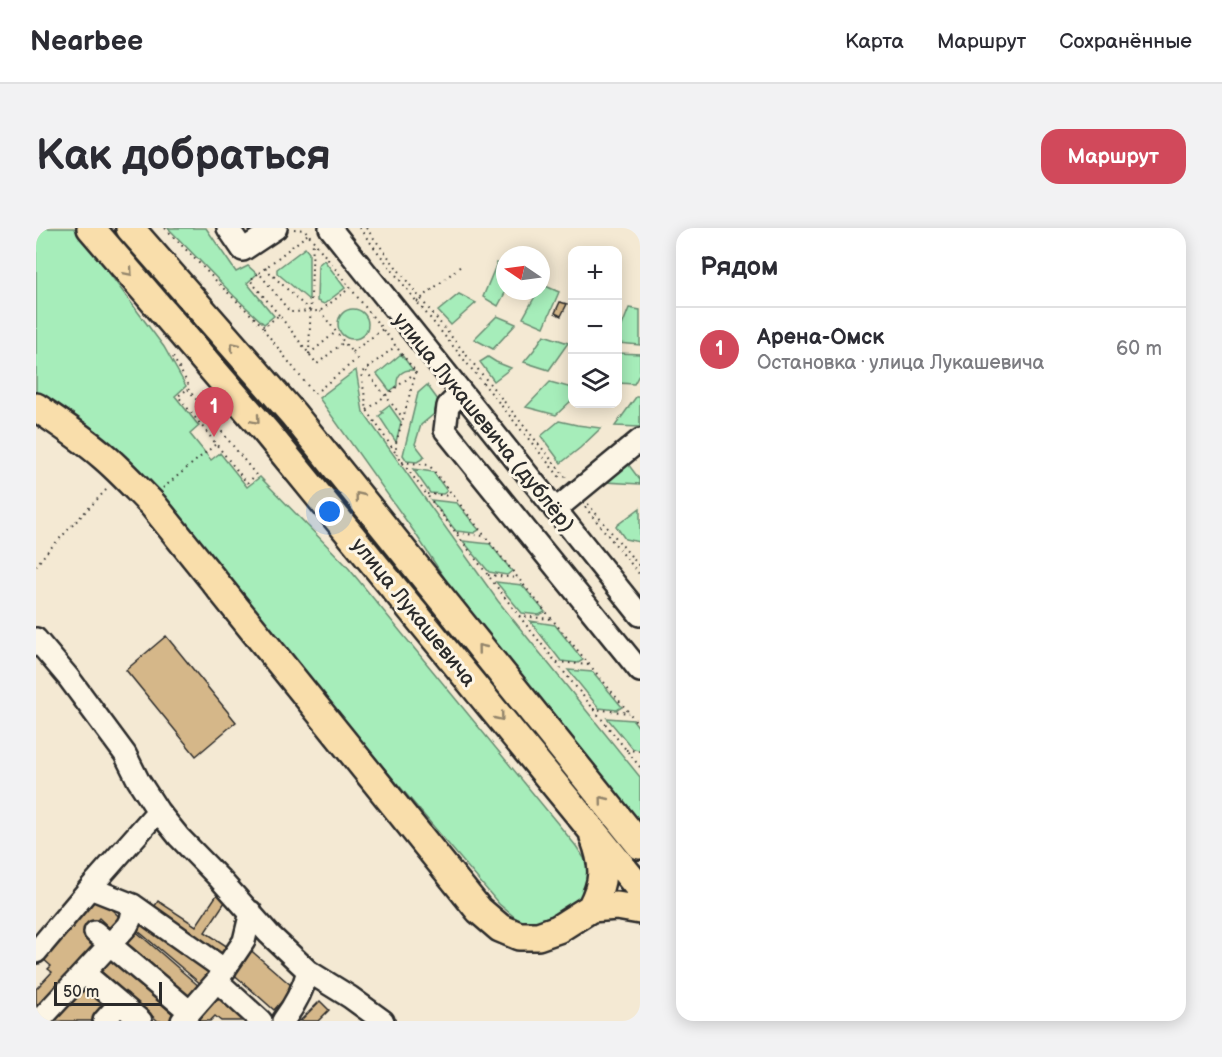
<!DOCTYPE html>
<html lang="ru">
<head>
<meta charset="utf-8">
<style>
  body { margin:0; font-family:"Balsamiq Sans",sans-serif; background:#f2f2f3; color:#2b2b33 }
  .controls { position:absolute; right:18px; top:18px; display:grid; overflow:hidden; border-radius:12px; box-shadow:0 3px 15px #0003 }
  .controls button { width:54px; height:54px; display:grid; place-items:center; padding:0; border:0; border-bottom:2px solid #e1e1e2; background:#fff; color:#2b2b33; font:30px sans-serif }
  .compass { position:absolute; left:460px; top:18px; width:54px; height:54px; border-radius:50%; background:#fff; box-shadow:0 3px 15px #0003; rotate:283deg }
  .scale { position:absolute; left:18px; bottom:15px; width:108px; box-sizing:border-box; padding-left:6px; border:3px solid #2b2b2b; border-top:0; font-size:16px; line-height:21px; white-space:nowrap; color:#2b2b2b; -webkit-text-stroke:4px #fcf5e5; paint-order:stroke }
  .you { position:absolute; left:294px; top:284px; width:21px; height:21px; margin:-15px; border:4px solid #fff; border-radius:50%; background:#1a73e8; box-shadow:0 0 0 9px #1a73e833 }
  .badge { display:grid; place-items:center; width:39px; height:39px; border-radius:50%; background:#d1495b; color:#fff; font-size:20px; font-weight:700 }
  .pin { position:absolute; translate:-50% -50px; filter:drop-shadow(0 2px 3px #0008) }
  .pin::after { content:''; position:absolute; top:32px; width:21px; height:18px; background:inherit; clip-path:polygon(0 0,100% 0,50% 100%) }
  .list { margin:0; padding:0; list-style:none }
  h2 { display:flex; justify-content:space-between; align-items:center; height:78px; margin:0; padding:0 24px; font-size:26px }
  h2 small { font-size:20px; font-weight:400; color:#7c7c81 }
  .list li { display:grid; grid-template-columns:39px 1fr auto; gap:18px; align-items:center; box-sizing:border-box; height:84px; padding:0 24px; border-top:2px solid #e1e1e2 }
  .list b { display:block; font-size:22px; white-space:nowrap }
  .list p { margin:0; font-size:20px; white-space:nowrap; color:#7c7c81 }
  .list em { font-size:20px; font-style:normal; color:#7c7c81 }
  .icon { flex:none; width:33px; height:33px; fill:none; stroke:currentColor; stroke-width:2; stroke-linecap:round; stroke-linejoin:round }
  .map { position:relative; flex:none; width:604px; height:793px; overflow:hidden; border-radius:18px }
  header { display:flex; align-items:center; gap:36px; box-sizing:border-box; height:84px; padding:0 30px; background:#fff; border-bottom:2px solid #e1e1e2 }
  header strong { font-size:28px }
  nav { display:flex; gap:33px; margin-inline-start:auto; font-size:21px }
  .intro { display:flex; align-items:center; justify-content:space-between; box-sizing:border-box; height:144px; padding:0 36px }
  h1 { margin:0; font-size:42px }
  .button { padding:15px 27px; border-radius:18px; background:#d1495b; color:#fff; font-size:21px; font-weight:700 }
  main { display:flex; gap:36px; padding:0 36px }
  aside { flex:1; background:#fff; border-radius:18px; box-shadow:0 3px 15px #0003 }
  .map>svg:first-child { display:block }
  .green { fill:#a6edba; stroke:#688c72; stroke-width:1.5 }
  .building { fill:#d5b789; stroke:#2b2b2b; stroke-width:1.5 }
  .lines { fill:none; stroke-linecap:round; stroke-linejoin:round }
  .minor-casing { stroke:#2b2b2b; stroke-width:26 }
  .major-casing { stroke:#2b2b2b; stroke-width:32 }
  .path { stroke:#2b2b2b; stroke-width:2; stroke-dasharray:1.5 4.5; stroke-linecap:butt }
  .minor { stroke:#fcf5e5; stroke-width:21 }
  .major { stroke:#f9deab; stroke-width:27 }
  .oneway { stroke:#92846b }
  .labels { text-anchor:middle; stroke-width:6; stroke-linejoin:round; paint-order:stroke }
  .street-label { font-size:21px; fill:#2b2b2b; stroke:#fcf5e5 }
</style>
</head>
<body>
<header>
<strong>Nearbee</strong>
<nav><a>Карта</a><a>Маршрут</a><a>Сохранённые</a></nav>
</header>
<div class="intro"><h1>Как добраться</h1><a class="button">Маршрут</a></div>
<main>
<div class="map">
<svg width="604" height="793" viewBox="0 0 604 793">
  <rect width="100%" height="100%" fill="#f4e9d3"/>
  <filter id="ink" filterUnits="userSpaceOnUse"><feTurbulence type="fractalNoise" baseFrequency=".0167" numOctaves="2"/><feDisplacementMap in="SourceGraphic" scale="12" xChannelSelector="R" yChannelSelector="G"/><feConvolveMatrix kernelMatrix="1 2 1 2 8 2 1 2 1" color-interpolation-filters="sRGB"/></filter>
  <g filter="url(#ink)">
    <!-- green -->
    <path class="green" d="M0 0H38L44 6 128 119 150 158 139 168 163 198 154 206 175 232 184 225 211 259 224 249 310 337 540 618 548 630 552 641 550 658 544 673 518 694 492 696 482 692 463 676 289 470 126 269 95 235 43 192 0 163Z
      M132 0H170L200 44 212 38 221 46 211 55 238 88 228 96 198 68Z
      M269 20 273 25V72L241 45V41Z
      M288 32 309 60 288 76 281 73 282 37Z
      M461 35 469 41 470 63 462 78 447 69Z
      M505 56 523 64 508 99 487 90 502 63H505Z
      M423 66 440 75 415 97 402 83Z
      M593 80 604 82V117L582 115V108Z
      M302 96a15 15 0 1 1 30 0a15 15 0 1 1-30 0Z
      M461 88 480 96 457 121 438 111Z
      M508 107 532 115 513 142 488 134 498 122Z
      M582 125 604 126V145L598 156 582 155Z
      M365 126 377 142C367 141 360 147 361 158L354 163 341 146Z
      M452 129 460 134 475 140 458 153 444 134Z
      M320 142 327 184 462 373 604 549V597L434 389 379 305 283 170Z
      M514 154 536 160V172L520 187 490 179Z
      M391 157 402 172 398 186 385 197 379 216 389 229 381 234 371 233 367 227 382 165Z
      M600 169H604V199L579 198Z
      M353 177 365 194 360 214 343 188 347 185 345 183Z
      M523 193 541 197 565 200 544 220 525 235 505 208Z
      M592 236 604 252V256L569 254Z
      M377 241 397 244 411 263 407 266 394 265Z
      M395 272 421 275 443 302 438 305 420 303Z
      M604 280V314L589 311 580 298Z
      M427 313 454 316 476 343 471 347 453 344Z
      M460 354 486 357 509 384 503 387 486 385Z
      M494 393 519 397 547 432 542 435 525 433Z
      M532 442 557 444 586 479 581 482 563 480Z
      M571 490 597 492 604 501V522L597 521Z"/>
    <!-- building -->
    <path class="building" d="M524 74 531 76 525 88 519 85Z
      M130 408 200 494 160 528 90 442Z
      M182 665 191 671 169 704 192 719 185 729 115 684 122 673 160 698Z
      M62 669 89 694 79 705 63 690 47 707 64 723 0 782V761L16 744 12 741 15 738 6 730Z
      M105 688 175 747 166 757 101 702 102 701 97 696Z
      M95 699 165 760 156 771 85 710Z
      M211 719 256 758 251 764 255 768 249 775 247 772 238 782 194 743Z
      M69 727 139 788 135 793H122L59 738Z
      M51 759 71 777 56 793H19Z
      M180 767 208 793H185L179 788 174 793H156Z
      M284 773 293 782 282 793H264Z"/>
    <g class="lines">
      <!-- minor casing -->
      <g class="minor-casing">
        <path id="minor" d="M192 0 207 22 240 0
          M294 0 604 387
          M425 165 412 178 409 202 604 443
          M519 282 604 212
          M0 411 32 449 89 526 102 552 122 583 143 609 183 650 233 706 272 743 314 769 347 793
          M54 660 122 583
          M59 704 154 784
          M0 724 54 660 97 677 189 742
          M48 745 105 793
          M181 753 225 793
          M3 793 91 698 94 692 97 677
          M68 793 84 775
          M146 793 181 753 208 713 215 684
          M247 793C259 777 267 762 272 743"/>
      </g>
      <!-- major casing -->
      <g class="major-casing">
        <path id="major" d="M55 0 232 206 604 661
          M94 0 257 186 604 617
          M0 179C22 194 45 209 66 227 84 242 100 260 117 277L443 682 464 700 483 708H502L522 701 555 680 581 678 604 682
          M555 680C569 653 569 638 558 609"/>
      </g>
      <!-- path -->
      <path class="path" d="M129 0 187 60 228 99
        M323 0 381 74 526 252
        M330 0 384 70 531 251
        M258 1 269 2 380 144
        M229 40 274 83
        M223 45 272 6
        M381 74 426 37
        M284 83 321 131 278 166 228 102V99L243 87 281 136 308 114
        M243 87 214 52 223 45 254 84 284 83 314 60
        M316 124 347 101
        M273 126 277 12
        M273 126 300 104
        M137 129 152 156V161L220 247 211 255 142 168 152 161
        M330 143 367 190
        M380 144 360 215V225L366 234 483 388 604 539
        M331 182 380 144
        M359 224 331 182 325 145 360 118
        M366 234 393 237 482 350 604 498
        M127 260 180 216
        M391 266 415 268
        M552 276 604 339
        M549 279 604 347
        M421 305 448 308
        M0 338 10 325 71 261
        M452 347 482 350
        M483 388 516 391
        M521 434 553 437
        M557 481 593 485
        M590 522 604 523"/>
      <!-- minor -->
      <use href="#minor" class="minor"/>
      <!-- major -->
      <use href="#major" class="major"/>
    </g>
    <!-- one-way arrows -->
    <defs><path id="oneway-chevron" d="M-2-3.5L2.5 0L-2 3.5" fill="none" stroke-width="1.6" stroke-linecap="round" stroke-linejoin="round" transform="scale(1.5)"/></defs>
    <g class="oneway">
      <use href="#oneway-chevron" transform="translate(93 44) rotate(49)"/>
      <use href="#oneway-chevron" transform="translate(198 118) rotate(-131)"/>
      <use href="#oneway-chevron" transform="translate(220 192) rotate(49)"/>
      <use href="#oneway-chevron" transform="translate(323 268) rotate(-129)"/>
      <use href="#oneway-chevron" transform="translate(445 420) rotate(-129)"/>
      <use href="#oneway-chevron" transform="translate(464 489) rotate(51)"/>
      <use href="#oneway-chevron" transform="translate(567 572) rotate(-129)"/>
    </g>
  </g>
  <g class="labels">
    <!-- street labels -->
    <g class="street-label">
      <text transform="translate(448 194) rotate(51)" y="7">улица Лукашевича (дублёр)</text>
      <text transform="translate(378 384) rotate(51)" y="7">улица Лукашевича</text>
    </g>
  </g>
</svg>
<div class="controls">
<button>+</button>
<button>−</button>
<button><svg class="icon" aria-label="layers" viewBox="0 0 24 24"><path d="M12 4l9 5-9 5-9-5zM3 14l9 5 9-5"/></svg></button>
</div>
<svg class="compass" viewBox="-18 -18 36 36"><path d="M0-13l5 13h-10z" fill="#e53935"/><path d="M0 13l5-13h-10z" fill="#7c7c81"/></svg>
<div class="scale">50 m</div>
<div class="you"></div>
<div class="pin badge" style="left:178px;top:209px">1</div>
</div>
<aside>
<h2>Рядом<small></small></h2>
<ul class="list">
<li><span class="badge">1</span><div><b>Арена-Омск</b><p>Остановка · улица Лукашевича</p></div><em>60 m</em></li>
</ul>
</aside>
</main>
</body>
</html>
